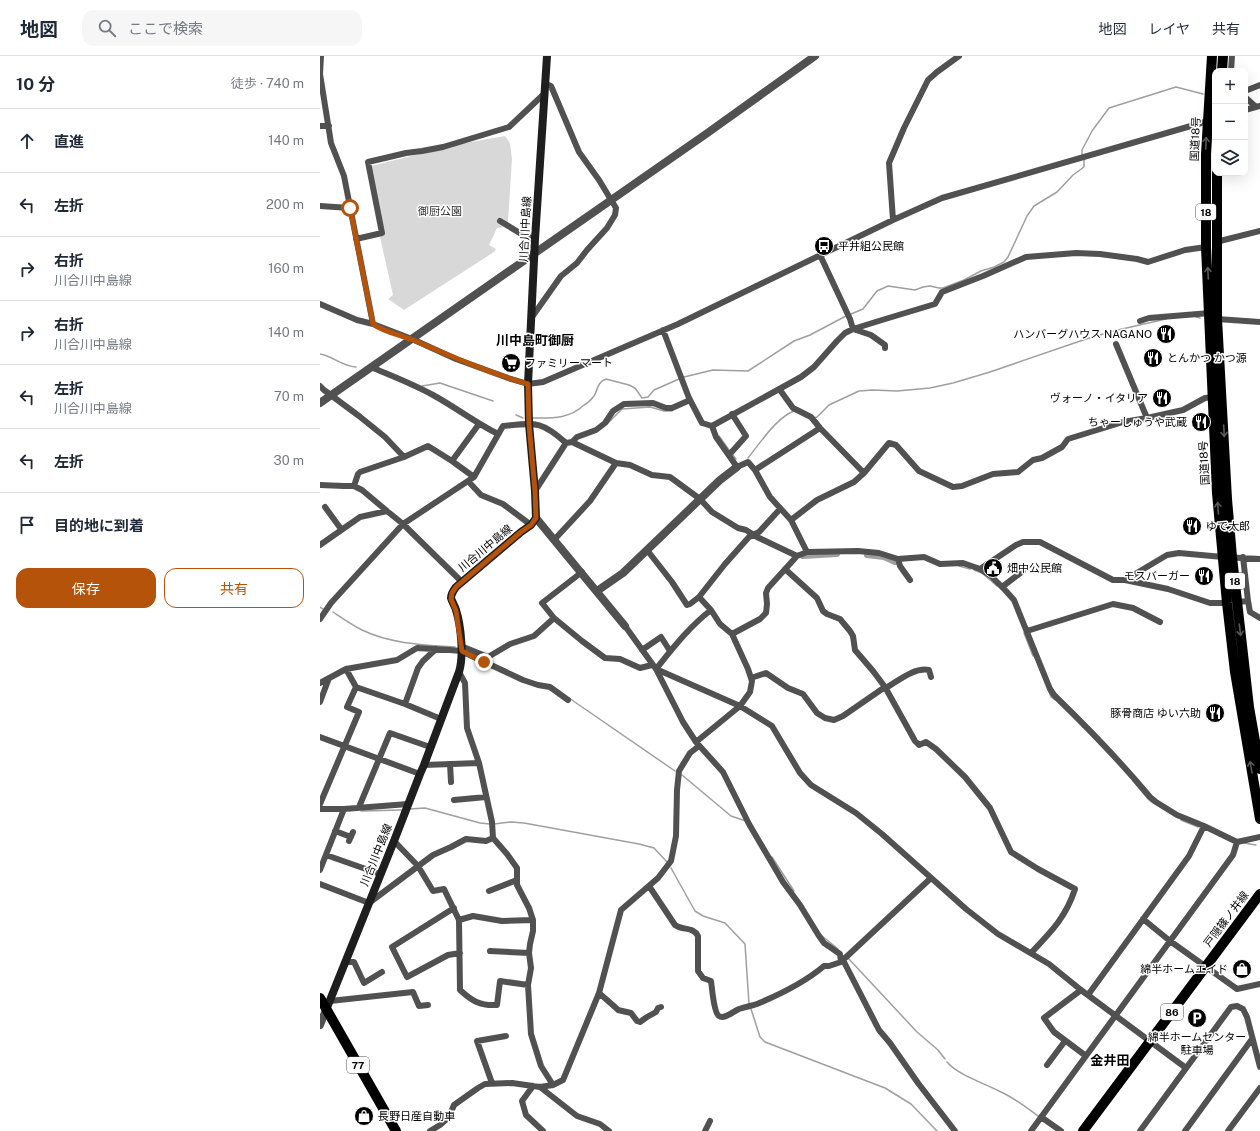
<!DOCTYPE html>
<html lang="ja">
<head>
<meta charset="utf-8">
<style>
  body { margin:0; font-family:"Public Sans","Noto Sans JP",sans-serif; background:#f6f6f7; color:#1f2937 }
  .controls { position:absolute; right:12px; top:12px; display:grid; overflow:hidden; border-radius:8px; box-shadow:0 4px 16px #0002 }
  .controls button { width:36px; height:36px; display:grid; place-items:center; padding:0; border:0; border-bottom:1px solid #e0e1e3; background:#fff; color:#1f2937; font:20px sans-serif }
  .stop { position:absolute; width:12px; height:12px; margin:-9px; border:3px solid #b45309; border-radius:50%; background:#fff }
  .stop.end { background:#b45309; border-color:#fff; box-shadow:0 1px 4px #0008 }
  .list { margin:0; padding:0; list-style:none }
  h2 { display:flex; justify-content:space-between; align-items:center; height:52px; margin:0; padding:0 16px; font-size:17px }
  h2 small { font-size:13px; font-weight:400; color:#747a83 }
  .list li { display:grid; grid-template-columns:26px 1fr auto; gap:12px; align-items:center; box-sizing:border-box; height:64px; padding:0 16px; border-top:1px solid #e0e1e3 }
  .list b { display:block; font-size:15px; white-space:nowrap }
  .list p { margin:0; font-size:13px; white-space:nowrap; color:#747a83 }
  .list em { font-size:13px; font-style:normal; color:#747a83 }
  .actions { display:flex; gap:8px; padding:12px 16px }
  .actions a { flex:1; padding:9px 0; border:1px solid #b45309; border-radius:12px; text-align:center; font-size:14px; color:#b45309 }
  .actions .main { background:#b45309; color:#fff }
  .icon { flex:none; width:22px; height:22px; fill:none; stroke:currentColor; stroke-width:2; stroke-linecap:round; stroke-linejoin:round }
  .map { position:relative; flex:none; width:940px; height:1075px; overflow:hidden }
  header { display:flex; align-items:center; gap:24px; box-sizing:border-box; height:56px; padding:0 20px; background:#fff; border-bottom:1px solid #e0e1e3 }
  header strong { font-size:19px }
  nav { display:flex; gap:22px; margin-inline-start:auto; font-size:14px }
  .search { width:280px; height:36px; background:#f6f6f7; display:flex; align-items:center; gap:10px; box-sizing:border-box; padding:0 14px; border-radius:12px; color:#747a83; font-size:15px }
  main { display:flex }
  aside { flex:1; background:#fff }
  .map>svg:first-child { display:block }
  .green { fill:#d8d8d8 }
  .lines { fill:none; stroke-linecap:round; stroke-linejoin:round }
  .stream { stroke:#9f9f9f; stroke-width:1.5 }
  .canal { stroke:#9f9f9f; stroke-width:6 }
  .minor { stroke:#515151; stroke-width:6 }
  .tertiary { stroke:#515151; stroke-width:8 }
  .secondary { stroke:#1e1e1e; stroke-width:8 }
  .primary { stroke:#000; stroke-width:10 }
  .trunk { stroke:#000; stroke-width:10 }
  .oneway { stroke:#595959 }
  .route { stroke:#b45309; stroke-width:5 }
  .labels { text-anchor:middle; stroke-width:3; stroke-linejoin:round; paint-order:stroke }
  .shield { fill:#fff; stroke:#4c4c4c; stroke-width:1 }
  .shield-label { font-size:10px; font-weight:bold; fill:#000 }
  .street-label { font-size:11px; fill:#000; stroke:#fff }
  .park-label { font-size:11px; fill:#2f2f2f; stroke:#fff }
  .poi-label { font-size:11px; fill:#000; stroke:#fff; text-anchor:start }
  .quarter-label { font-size:13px; font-weight:bold; fill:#000; stroke:#fff }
</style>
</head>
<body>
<header>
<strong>地図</strong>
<div class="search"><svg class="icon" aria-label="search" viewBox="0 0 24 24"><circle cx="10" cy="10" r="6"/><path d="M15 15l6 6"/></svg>ここで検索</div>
<nav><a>地図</a><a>レイヤ</a><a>共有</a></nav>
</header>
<main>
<aside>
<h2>10 分<small>徒歩 · 740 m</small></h2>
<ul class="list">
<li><svg class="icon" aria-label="ahead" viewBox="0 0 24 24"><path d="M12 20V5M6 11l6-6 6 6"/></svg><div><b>直進</b></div><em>140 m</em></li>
<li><svg class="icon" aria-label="left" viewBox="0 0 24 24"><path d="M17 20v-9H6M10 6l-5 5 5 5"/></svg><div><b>左折</b></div><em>200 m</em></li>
<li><svg class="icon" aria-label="right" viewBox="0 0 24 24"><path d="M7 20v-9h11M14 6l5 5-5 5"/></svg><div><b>右折</b><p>川合川中島線</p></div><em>160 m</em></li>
<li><svg class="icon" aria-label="right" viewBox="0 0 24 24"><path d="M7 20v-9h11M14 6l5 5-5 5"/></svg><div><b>右折</b><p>川合川中島線</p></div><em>140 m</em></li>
<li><svg class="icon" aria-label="left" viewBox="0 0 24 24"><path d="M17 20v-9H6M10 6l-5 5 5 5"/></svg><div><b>左折</b><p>川合川中島線</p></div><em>70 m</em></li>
<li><svg class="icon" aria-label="left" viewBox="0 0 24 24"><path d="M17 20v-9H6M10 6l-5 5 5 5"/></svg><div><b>左折</b></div><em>30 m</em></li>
<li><svg class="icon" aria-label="arrive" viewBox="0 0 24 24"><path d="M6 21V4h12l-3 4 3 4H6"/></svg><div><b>目的地に到着</b></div></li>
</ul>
<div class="actions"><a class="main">保存</a><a>共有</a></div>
</aside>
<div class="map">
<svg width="940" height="1075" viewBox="0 0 940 1075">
  <rect width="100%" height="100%" fill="#fff"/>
  <!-- green -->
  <path class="green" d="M185 80 190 87 192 103 188 166 185 171 177 172 169 189 176 193 174 196 84 254 68 243 73 239 60 181 64 178 51 110 140 88Z"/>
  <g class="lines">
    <!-- stream -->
    <path class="stream" d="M762 98V94L772 75 789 52 856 31 883 38
      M531 258 543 253 557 235 568 230 595 234 603 231 610 230 619 232H623L644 224 661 215 674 211 684 206 688 201 707 160 714 150 737 136 753 119 764 111V104
      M876 261 880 262
      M0 298C13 300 21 310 36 311
      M364 321 393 314 428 315 474 285 490 279 526 260
      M102 330 120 327 173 345
      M196 359 203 362
      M213 362C233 362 249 363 264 349 268 347 271 344 274 340 278 334 277 326 286 323L309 329 315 332 322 342 328 341 334 334 359 323
      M494 362 497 361 509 349 539 335 553 334 577 335 610 332 633 327 670 316 769 282 802 273 846 263
      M288 367 302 353 330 351 344 355H352
      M399 380 409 394
      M412 398 416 403
      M428 402C441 386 456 362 474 355
      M639 510 650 513
      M654 514 662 517 677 530
      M0 551 3 553
      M13 556C22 562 32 569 42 574 71 588 104 589 135 591
      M704 577 713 600
      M729 636 731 641 735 644
      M249 642 355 715
      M362 719 411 760 426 765
      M813 725 829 744 833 747
      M89 753 105 752 160 767 170 768
      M41 755 82 754
      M861 764 878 771
      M174 768 191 766 204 767 319 788 334 792 347 806
      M924 787 936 789
      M452 801 474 835
      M351 812 375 855 383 860 405 867 425 888 429 948
      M501 879 518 893
      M528 902 597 976 618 994 625 1003
      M431 953 440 981 445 986 565 1032 591 1048 617 1075
      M627 1006C638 1019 664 1027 679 1035 693 1041 706 1051 718 1060"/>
    <!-- canal -->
    <path class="canal" d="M547 499 564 501 575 506
      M483 500 517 498"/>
    <!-- minor -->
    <path class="minor" d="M1 0 0 18 11 87 24 120 53 268 92 283 136 303 188 322 208 328 223 326 358 268 573 164 622 142 895 63
      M911 15 912 0
      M925 35 940 29
      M925 41 936 51
      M925 54 940 50
      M0 70H9
      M0 150 30 152
      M573 164 569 107 584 72 608 24 617 16 639 0
      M180 165 203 179 215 183
      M36 183 62 177 48 106 86 97 102 95 123 91 189 71 225 37
      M896 186 940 175
      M500 199 530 263 533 273
      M0 248 37 264 53 268
      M212 261 241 220 246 216 257 207 267 194 287 172 295 159 296 152 279 124 259 96 231 30 226 28
      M897 263 940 266
      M820 265 829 262 890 257
      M533 273 551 279 565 289V292
      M343 274 369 342 382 367 392 370 481 321 494 311 517 285 525 277 533 273 562 264 615 248 622 236 663 220 706 201 756 197 780 198 817 203 828 206 865 194 886 191
      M796 288 827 362 863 354 885 342 893 341
      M51 311C72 320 93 328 113 339 135 351 156 367 178 378
      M0 330 4 334 39 360 65 381 84 401 108 390 132 405 154 421
      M460 334 473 352 491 361 500 372 544 417 569 387 576 389 599 415 633 431 642 430 673 418 698 416 713 404 722 402 742 391 748 383 803 366 827 362
      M392 370 396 381 417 411 428 406 435 414 450 441 471 464 487 496
      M252 386 257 381 276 374 285 367 293 355 304 348 333 347 346 352H352L370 344
      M409 399 426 380 412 358
      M132 405 159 368
      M435 414 500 372
      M148 425 161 439 183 448 211 469
      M0 429 24 430H34L42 434 67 455 83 468 142 526
      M34 430 38 418 40 416 84 401
      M215 435 246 387
      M5 451 21 473
      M471 464 497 444 534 426 544 417
      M234 484 270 445 296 407
      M0 489 40 461 67 455
      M327 494 352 526 367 549 370 548 379 541 405 508 429 481 439 476 460 453
      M923 501 928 545
      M578 503 580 510 590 524
      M465 513 497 542 503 555 507 558 520 563 530 575 533 580 535 594 553 615 565 631 595 685 599 689 606 686 616 693 645 721 670 752 691 796 718 813 755 833C746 861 731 876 711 897
      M660 513 696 489 703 486H720L793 524H805L847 499 859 497 903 501 940 503
      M262 516 222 547 234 562 262 585 285 602 300 603 320 612 332 609
      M805 524 848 533 890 547H907
      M682 531 703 515
      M917 546 928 545 930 556 940 562
      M0 563 11 547 83 468 154 421 183 370C215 367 221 364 246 387L252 386 296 407 310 409 332 419 350 421 380 443 392 456 418 472 426 474 437 481 477 500
      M305 570 336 613 363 666 376 686 403 716 429 768 463 826 480 849 499 880 504 887 520 898 521 906 523 904 559 974 570 987 598 1027 635 1075
      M707 575 793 548 813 552 840 566
      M412 578 440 563 446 557 447 548 446 537 448 532 477 500 487 496 538 495 559 497 578 503 604 501 620 508 643 507 660 513 671 520 685 534 694 544 730 633 734 639C768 672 800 705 830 741L836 746 857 759 884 770 917 786 940 781
      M141 590 168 601 190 588 214 580 234 562
      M322 594 341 581 350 595
      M26 613 36 631 85 648 121 663
      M336 613 420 650 452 670 480 717 491 729 536 757 562 778 646 853 678 878 729 908 761 934 866 1012
      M336 613C353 592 369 571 391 554
      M139 616 145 627 147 672 159 707 172 766 173 782 187 798 197 812V829L209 852 213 864V875L210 888 209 897 211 912 208 929 211 978 221 1010 233 1029
      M431 622 446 617 468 632 483 638 497 657 505 662 514 664 523 660 565 631
      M0 627 26 613 77 604 97 592 130 594 141 595 203 624 218 629 230 631 248 644
      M566 632C578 625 594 611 609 614L611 621
      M0 646 9 622
      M85 648 98 612 103 605 116 593
      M0 681 100 718
      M376 686 420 650 430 636 432 625 428 613 412 578 400 568 391 554 379 541
      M130 708 131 726
      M104 709 159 707
      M134 744 166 741
      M0 748 39 656 27 651 36 631
      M39 751 70 677 110 691
      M0 753H24L88 748
      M15 775 31 781
      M29 785 33 776
      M74 785 98 810 113 835 124 833 139 864 140 934C152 945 160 950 177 949L180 925 208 929
      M6 799 60 818
      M0 814 24 753
      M0 828 49 847 113 799 131 791 146 783 166 785 173 782
      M329 830 355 869C363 875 373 870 378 880V915L383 922 391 925C392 932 394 957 399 960 404 964 414 955 419 953 425 951 431 950 437 948 461 938 484 927 504 910H509L521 906
      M169 835 197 824
      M134 852 72 891 87 921 128 899 140 897
      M823 863 850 885 917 933 940 928
      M139 864 153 860 182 865 213 864
      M170 895 209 897
      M523 904 611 822
      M26 906H34L44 927 62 916
      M761 934 724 962 734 976 766 1000
      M279 937 295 951 298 954 311 957 317 965 320 966 327 961 336 956 338 952 341 951
      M768 939 869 800 884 770
      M10 945 93 936 99 950 108 949
      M727 1009 745 985
      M172 1027 157 985 186 980
      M213 1030 202 1045 206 1059 223 1075
      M220 1031 257 1060 280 1068 289 1075
      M721 1061 741 1075
      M110 1075 120 1069 129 1061 134 1049 158 1032 165 1028 192 1027 220 1031 233 1029 243 1024 279 937 301 854 338 822 351 805 356 780 357 734 359 715 370 697 379 690
      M385 1075 390 1065
      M711 1075 913 799 917 786
      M820 1075 911 951 917 950 923 953 927 961 940 1011
      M865 1075 932 983
      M908 1075 940 1032"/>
    <!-- tertiary -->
    <path class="tertiary" d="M0 347 215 197 386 78 495 0
      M216 462 305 570
      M277 535 303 517 400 424 417 411
      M0 969 6 954"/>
    <!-- secondary -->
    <path class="secondary" d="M6 954 74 785 100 718 104 709 139 616C144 600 141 570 136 554 135 550 132 546 131 542 131 538 133 535 136 531L201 476 211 469 216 462 215 435 209 368 208 328 215 183 227 0"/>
    <!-- primary -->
    <path class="primary" d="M0 942 76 1075
      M763 1075 940 838"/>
    <!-- trunk -->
    <path class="trunk" d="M892 0 886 98V191L897 437 907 547 915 616 940 763
      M902 15 903 0
      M897 117V263L907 443 912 501 929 651 940 713"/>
  </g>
  <!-- one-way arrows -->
  <defs><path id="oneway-shaft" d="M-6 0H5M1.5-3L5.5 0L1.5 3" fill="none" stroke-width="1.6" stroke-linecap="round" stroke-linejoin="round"/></defs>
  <g class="oneway">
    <use href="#oneway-shaft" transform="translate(886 87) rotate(-87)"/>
    <use href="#oneway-shaft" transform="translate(888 217) rotate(-93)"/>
    <use href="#oneway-shaft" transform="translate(904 375) rotate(87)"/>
    <use href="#oneway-shaft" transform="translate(898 452) rotate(-94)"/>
    <use href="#oneway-shaft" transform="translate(920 574) rotate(83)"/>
    <use href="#oneway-shaft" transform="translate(931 711) rotate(-100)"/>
  </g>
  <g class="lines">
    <!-- route -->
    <path class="route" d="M30 152 53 268C63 276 81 279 93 284 131 300 169 317 208 328L209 368 215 435 216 462 211 469 201 476 136 531 132 537 131 543 136 555 142 595 164 606"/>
  </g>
  <!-- icons -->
  <defs>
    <g id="bus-disc" transform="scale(1)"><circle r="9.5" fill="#000" stroke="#fff"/><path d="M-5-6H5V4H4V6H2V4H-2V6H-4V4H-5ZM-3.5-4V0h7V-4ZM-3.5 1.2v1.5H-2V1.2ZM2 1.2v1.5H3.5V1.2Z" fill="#fff"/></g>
    <g id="restaurant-disc" transform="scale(1)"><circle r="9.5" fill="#000" stroke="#fff"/><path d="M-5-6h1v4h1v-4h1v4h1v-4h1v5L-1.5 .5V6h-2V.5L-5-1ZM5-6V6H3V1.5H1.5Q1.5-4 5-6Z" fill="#fff"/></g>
    <g id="supermarket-disc" transform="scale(1)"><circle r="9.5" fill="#000" stroke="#fff"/><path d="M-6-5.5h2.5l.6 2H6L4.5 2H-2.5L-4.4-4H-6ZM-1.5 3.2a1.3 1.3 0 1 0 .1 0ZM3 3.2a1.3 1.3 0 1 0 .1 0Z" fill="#fff"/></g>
    <g id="civic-disc" transform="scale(1)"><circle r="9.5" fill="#000" stroke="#fff"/><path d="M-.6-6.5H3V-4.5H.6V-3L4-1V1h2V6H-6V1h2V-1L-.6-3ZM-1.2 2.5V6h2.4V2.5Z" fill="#fff"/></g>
    <g id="shop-disc" transform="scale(1)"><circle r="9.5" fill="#000" stroke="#fff"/><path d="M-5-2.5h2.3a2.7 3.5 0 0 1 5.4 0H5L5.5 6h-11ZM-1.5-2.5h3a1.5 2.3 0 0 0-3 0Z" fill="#fff"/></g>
    <g id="parking-disc" transform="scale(1)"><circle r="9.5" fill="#000" stroke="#fff"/><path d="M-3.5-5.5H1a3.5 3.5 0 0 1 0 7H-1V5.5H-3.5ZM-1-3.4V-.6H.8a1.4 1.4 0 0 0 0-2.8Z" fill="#fff"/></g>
  </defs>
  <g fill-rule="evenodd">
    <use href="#bus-disc" x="504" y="190"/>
    <use href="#restaurant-disc" x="846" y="278"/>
    <use href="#restaurant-disc" x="833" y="302"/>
    <use href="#supermarket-disc" x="191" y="307"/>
    <use href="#restaurant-disc" x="842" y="342"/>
    <use href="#restaurant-disc" x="881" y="366"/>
    <use href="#restaurant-disc" x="872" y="470"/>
    <use href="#civic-disc" x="673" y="512"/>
    <use href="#restaurant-disc" x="884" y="520"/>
    <use href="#restaurant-disc" x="895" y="657"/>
    <use href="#shop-disc" x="922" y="913"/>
    <use href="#parking-disc" x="877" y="962"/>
    <use href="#shop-disc" x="44" y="1060"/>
  </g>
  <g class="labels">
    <!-- shield labels -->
    <g class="shield">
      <rect x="876" y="148" width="20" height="16" rx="3"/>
      <rect x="905" y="517" width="20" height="16" rx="3"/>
      <rect x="841" y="948" width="22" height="16" rx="3"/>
      <rect x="27" y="1001" width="22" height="16" rx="3"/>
    </g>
    <g class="shield-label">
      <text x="886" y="160">18</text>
      <text x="915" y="529">18</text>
      <text x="852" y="960">86</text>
      <text x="38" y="1013">77</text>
    </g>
    <!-- street labels -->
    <g class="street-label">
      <text transform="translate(875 83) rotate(-88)" y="4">国道18号</text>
      <text transform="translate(205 173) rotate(-87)" y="4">川合川中島線</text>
      <text transform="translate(884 407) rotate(-93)" y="4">国道18号</text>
      <text transform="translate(165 492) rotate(-40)" y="4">川合川中島線</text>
      <text transform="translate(56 799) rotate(-68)" y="4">川合川中島線</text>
      <text transform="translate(906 863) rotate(-53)" y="4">戸隠篠ノ井線</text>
    </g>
    <!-- park labels -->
    <g class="park-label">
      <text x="120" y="159">御厨公園</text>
    </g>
    <!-- poi labels -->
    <g class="poi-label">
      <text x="518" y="194">平井組公民館</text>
      <text x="832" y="282" text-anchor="end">ハンバーグハウス NAGANO</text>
      <text x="847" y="306">とんかつ かつ源</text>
      <text x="205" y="311">ファミリーマート</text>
      <text x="828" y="346" text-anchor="end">ヴォーノ・イタリア</text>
      <text x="867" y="370" text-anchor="end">ちゃーしゅうや武蔵</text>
      <text x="886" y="474">ゆで太郎</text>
      <text x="687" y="516">畑中公民館</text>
      <text x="870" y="524" text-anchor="end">モスバーガー</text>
      <text x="881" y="661" text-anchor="end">豚骨商店 ゆい六助</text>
      <text x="908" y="917" text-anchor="end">綿半ホームエイド</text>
      <text x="877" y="985" text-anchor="middle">綿半ホームセンター<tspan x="877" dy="13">駐車場</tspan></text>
      <text x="58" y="1064">長野日産自動車</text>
    </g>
    <!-- quarter labels -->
    <g class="quarter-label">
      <text x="215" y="289">川中島町御厨</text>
      <text x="790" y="1009">金井田</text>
    </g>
  </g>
</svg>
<div class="controls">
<button>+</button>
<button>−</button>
<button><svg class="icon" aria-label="layers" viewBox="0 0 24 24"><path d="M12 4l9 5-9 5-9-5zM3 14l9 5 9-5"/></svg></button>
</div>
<div class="stop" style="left:30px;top:152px"></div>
<div class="stop end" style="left:164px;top:606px"></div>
</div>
</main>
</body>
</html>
